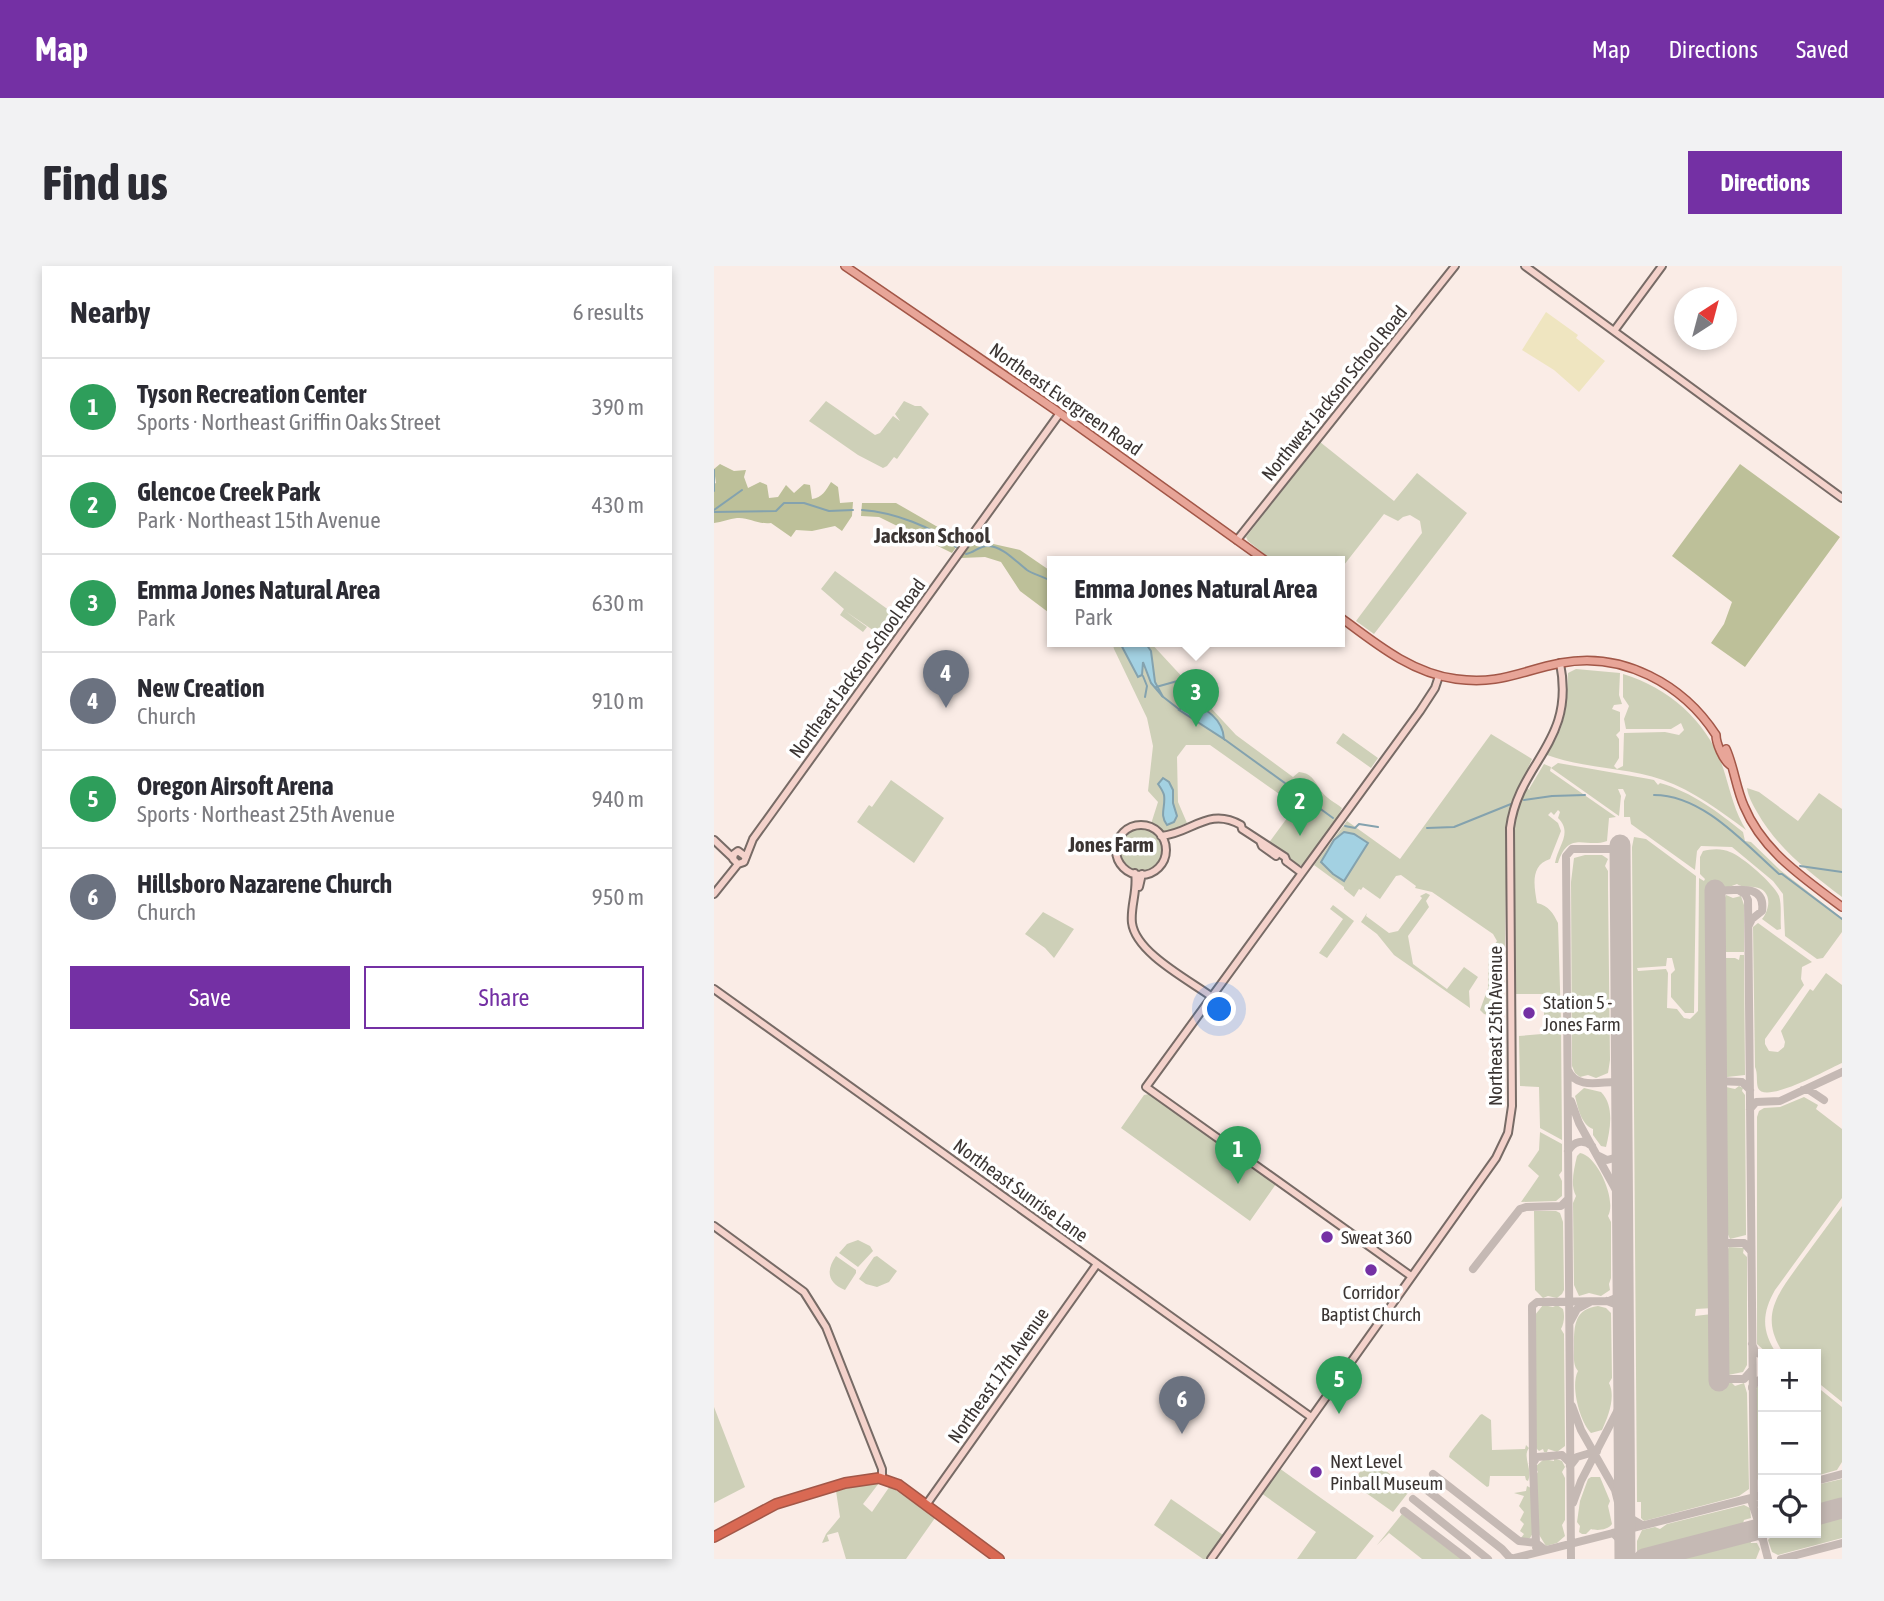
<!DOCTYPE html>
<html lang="en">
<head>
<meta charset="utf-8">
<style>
  body { margin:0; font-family:"Asap Condensed",sans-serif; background:#f2f2f3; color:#2b2b33 }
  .controls { position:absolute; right:21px; bottom:21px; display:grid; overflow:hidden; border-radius:0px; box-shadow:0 4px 10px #0003 }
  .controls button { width:63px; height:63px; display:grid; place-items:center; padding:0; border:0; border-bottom:2px solid #e1e1e2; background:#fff; color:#2b2b33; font:35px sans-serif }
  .compass { position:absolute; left:960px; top:21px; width:63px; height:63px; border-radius:50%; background:#fff; box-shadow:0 4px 10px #0003; rotate:36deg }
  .you { position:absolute; left:506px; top:744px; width:24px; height:24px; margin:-18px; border:5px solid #fff; border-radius:50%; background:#1a73e8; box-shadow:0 0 0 10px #1a73e833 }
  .badge { display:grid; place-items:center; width:46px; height:46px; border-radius:50%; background:#7430a4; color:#fff; font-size:23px; font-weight:700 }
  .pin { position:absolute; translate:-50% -58px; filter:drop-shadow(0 2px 4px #0008) }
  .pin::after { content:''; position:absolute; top:37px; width:24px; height:21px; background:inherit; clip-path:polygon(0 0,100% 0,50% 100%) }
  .popup { position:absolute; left:333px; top:290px; width:298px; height:91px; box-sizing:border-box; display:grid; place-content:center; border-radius:0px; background:#fff; filter:drop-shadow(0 2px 5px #0005); font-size:23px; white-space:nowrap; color:#7c7c81 }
  .popup b { font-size:26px; color:#2b2b33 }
  .popup::after { content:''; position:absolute; left:50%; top:100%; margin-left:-14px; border:14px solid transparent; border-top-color:#fff }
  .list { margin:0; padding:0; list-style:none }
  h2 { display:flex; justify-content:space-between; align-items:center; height:91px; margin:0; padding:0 28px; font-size:30px }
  h2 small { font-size:23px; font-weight:400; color:#7c7c81 }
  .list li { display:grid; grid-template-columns:46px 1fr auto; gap:21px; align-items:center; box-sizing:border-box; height:98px; padding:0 28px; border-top:2px solid #e1e1e2 }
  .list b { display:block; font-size:26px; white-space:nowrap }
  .list p { margin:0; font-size:23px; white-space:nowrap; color:#7c7c81 }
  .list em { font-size:23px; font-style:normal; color:#7c7c81 }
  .actions { display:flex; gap:14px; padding:21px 28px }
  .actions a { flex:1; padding:16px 0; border:2px solid #7430a4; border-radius:0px; text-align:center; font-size:24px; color:#7430a4 }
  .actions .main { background:#7430a4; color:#fff }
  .icon { flex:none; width:38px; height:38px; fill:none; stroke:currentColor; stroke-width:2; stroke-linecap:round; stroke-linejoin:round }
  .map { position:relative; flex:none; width:1128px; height:1293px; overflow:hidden; border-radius:0px }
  header { display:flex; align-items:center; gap:42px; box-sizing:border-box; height:98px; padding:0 35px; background:#7430a4; color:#fff }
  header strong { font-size:33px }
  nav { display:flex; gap:38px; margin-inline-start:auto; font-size:24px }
  .intro { display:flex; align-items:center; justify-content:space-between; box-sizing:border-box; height:168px; padding:0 42px }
  h1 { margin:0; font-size:49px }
  .button { padding:18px 32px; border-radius:0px; background:#7430a4; color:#fff; font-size:24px; font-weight:700 }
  main { display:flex; gap:42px; padding:0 42px }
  aside { flex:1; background:#fff; border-radius:0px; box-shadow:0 4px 10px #0003 }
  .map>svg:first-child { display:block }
  .green { fill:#ced0b8; fill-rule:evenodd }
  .forest { fill:#bdc099 }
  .sand { fill:#efe5c0 }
  .water { fill:#a3d1e2; stroke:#84a2ae; stroke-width:2 }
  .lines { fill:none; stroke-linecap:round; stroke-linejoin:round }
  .stream { stroke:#84a2ae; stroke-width:2 }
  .taxiway { stroke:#c5b9b4; stroke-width:8 }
  .runway { stroke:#c5b9b4; stroke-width:21 }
  .secondary-casing { stroke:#776b66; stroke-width:10 }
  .primary-casing { stroke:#a25748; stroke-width:10 }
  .highway-casing { stroke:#a25748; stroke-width:12 }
  .secondary { stroke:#f4d2cb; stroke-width:6 }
  .primary { stroke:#e8a598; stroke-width:7 }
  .highway { stroke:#d96953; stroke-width:9 }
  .poi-dot { fill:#7430a4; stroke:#fff; stroke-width:2.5 }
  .labels { text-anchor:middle; stroke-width:7; stroke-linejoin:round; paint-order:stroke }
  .street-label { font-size:19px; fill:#3b3533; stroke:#fff }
  .poi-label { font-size:19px; fill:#3b3533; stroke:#fff; text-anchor:start }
  .neighbourhood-label { font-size:21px; font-weight:bold; fill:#3b3533; stroke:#fff }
</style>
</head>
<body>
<header>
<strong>Map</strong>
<nav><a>Map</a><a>Directions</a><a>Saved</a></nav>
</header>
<div class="intro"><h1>Find us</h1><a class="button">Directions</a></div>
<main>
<aside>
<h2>Nearby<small>6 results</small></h2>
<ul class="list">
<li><span class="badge" style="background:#2e9e5b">1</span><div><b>Tyson Recreation Center</b><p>Sports · Northeast Griffin Oaks Street</p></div><em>390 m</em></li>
<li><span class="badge" style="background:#2e9e5b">2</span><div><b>Glencoe Creek Park</b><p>Park · Northeast 15th Avenue</p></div><em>430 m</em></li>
<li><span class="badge" style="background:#2e9e5b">3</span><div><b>Emma Jones Natural Area</b><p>Park</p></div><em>630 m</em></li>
<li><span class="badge" style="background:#6b7280">4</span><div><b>New Creation</b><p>Church</p></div><em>910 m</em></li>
<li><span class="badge" style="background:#2e9e5b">5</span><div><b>Oregon Airsoft Arena</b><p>Sports · Northeast 25th Avenue</p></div><em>940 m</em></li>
<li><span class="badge" style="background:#6b7280">6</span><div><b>Hillsboro Nazarene Church</b><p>Church</p></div><em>950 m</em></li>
</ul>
<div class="actions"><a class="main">Save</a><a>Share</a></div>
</aside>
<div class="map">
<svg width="1128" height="1293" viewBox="0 0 1128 1293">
  <rect width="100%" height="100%" fill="#faece6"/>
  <!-- green -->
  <path class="green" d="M112 135 161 169 166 167 179 150 186 155 181 148 190 135 201 140H207L215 148 183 193 180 191 173 200 169 202 144 189 95 155Z
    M606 176 680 235 703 207 753 247 660 368 642 355 708 267 706 255 696 249 689 251 684 255 670 248 626 304V295H559L534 275 532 271Z
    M121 305 183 350 185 357 176 370 169 371 131 345 153 361 149 366 126 349 130 343 107 323Z
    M398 375H435L522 469 579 511 585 506C597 507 600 514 606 523 610 531 622 537 628 542L625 548 626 549 590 599H583L554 578 582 540 496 479H472L463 491 464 536 473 557 450 567 437 558 444 536 434 525 439 480 433 452 400 383Z
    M862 403 906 407 905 429 908 438 900 439 898 443 906 446V465L902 469 905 473V492L900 500 903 503 909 500 910 467 951 466 965 469 970 464 967 457 957 463H912L910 453 915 440 909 431V408C958 423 997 459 1011 508 1017 528 1021 546 1032 564 1006 545 980 525 949 514 912 501 871 503 833 489 853 457 852 444 854 407Z
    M629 467 664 492 657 502 622 477Z
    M777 468 818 493 796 543 793 555 790 735V749L787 752 770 748 766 744 774 722 775 687 783 675 779 668 718 626 701 622 702 620 687 609 682 610 666 633 649 621 647 624 645 623 640 631 630 623V621L600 599 633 555 686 593ZM633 566 654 577 630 615 609 599C608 586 621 570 633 566Z
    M844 497 935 513 940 514 944 519 946 517C978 526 1004 546 1029 566L1031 575 1037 576 1066 604 1128 652V666L1109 692 1103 693 1071 670 1069 628 1059 615 1018 581 987 580 983 585 981 604 917 558 916 551H910V535L912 529 909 523H904L907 530 905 550 837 502Z
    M830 498 837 501 836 505 902 551 895 552 893 575C872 583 855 563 844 597H841C844 579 859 567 844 552L846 546 844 544 840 549 837 546 834 549 844 557 847 565 836 593C816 599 820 620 823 637 835 640 839 647 844 657L847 756 830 755V728H801L799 555 813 522 817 525 815 523Z
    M177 514 230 552 200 597 143 556 155 539 158 541Z
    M1033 522 1045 526 1084 555 1105 527 1128 543V631C1095 606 1064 583 1043 546 1039 539 1034 530 1033 522Z
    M404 584a23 23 0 1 1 46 0a23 23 0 1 1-46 0Z
    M920 571 932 573 982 610 980 747H971L957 731V708L961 704 958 692H953L952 700 923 702 924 705 952 703 954 707 953 742 963 743 970 752 976 753 984 745 985 612 990 615 991 613 986 608V591L989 585C997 583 1008 582 1016 586 1028 590 1060 618 1065 630 1068 639 1066 652 1067 663L1063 664 1048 653C1057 642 1058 623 1040 621 1033 620 1030 622 1023 618L1015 621H995L999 1042 982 1043 981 1050 998 1048 999 1117H1018L1021 1120 1030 1117 1033 1127 1035 1223 1025 1230 930 1255 927 1252V1236H923L918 581Z
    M871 589H888L894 593 891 600 894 605V622L896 794 894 807 882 812 874 809 866 811 861 807 858 800 857 616 860 592Z
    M712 627 716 629 712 635 715 641 694 670 699 698 733 723 750 701 764 711 755 725 756 742 680 689 663 668 647 656 653 647 652 650 675 667 684 665 708 632 706 630Z
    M1012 629 1019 632 1027 630 1030 639V686H1008V640Z
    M619 639 640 655 613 692 605 687 629 653 616 643Z
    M329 646 360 663 340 692 331 682 311 668Z
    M1044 657 1098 696 1088 701 1087 713 1090 719 1051 773V778L1055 785 1064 786 1070 781 1071 776 1067 765 1096 723 1099 725 1112 707 1128 719V797C1116 802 1051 839 1044 822 1042 816 1044 807 1041 801L1039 661Z
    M1026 689H1030L1031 809 1013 811 1010 800 1009 692H1021L1025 694Z
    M829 760 847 761 848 874 826 862 825 821 806 820 805 770 828 768Z
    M1025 820 1029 822 1028 825 1031 829 1032 965V969L1016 973 1011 962 1009 839 1012 821 1021 823Z
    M870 822 887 826C901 840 896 864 892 881L887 880 879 869V863C867 858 864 842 861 830Z
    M435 828 562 918 536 955 407 862 430 829Z
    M1090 831 1104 839 1102 843 1128 863V932L1061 1024C1048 1047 1047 1065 1063 1088H1054L1043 1078V851L1045 845 1050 842 1066 841Z
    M826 866 848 878V905L845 909 848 915V930L842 935 807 936 825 910 814 900 825 884Z
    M866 887C884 890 903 935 894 950L897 956V1012L895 1018 896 1024 887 1030 875 1027 865 1030 860 1019 859 937 862 930C856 919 860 903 863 890Z
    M1128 940V1136L1102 1115V1088H1070C1044 1050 1064 1028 1086 997 1100 978 1114 959 1128 940Z
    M820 945H842L846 947 849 956 850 1024 848 1028 843 1032 834 1030 829 1032 821 1024Z
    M144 974 156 980 159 985 144 1001 125 987 133 978Z
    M1015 981 1030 982 1029 987 1033 991V1099L1029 1106 1014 1109 1015 1102 1012 1099 1010 991Z
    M122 990 142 1004V1007L131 1024C113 1017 112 1004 122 990Z
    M163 990 183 1005 175 1016 163 1021 152 1018 145 1013 160 991Z
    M829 1039 839 1041 843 1039 849 1043C851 1050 850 1057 847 1063L850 1068 851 1180 843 1186 834 1183 833 1186H830L829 1183 825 1185 821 1181V1049Z
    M884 1040 892 1042 897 1047 898 1112 895 1117C902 1131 894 1151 888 1164L877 1167C866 1156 856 1120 864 1105 859 1099 860 1092 860 1083 860 1062 859 1043 884 1040Z
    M1049 1116V1223L1045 1221 1046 1217 1043 1213 1042 1122Z
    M1102 1120 1128 1141V1196L1123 1204 1102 1210Z
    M0 1141 31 1221 0 1237Z
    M768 1148 777 1154 778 1184 811 1183 812 1179 815 1182C808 1191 819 1203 814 1215L812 1214 811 1210H776L775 1220 773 1221 735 1191 736 1187 766 1149Z
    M840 1192 848 1195 851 1201 848 1206 851 1212V1254L848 1259 851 1270 843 1277 832 1280 824 1267 821 1209 824 1206 821 1201 830 1193 840 1195Z
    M655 1193 697 1223 679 1246 638 1217Z
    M565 1202 660 1270 642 1293H583L602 1266 547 1227Z
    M877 1211H886L896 1235 894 1240 898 1258C894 1264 883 1265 877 1263L872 1268H868L865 1266 866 1260 863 1256 866 1235 874 1213Z
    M1128 1213V1235L1102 1242V1219Z
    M156 1217H165L149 1238 158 1246 176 1220 221 1252 192 1293H132L124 1266 113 1269 115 1275 108 1277 112 1268 126 1251 122 1225Z
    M813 1220 817 1222 819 1267 816 1272 810 1274 807 1272 810 1268 806 1265 810 1258 806 1254 810 1246 805 1240 810 1230 800 1227 812 1225Z
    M457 1233 509 1269 492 1293H489L440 1259Z
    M1030 1239 1036 1242 1037 1252 1030 1254 1028 1261 1022 1259 1021 1262 1001 1268 998 1265 997 1268 977 1274 973 1272V1275L953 1280 950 1278 946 1282 923 1285V1275L928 1264 941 1261 946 1263 953 1258Z
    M688 1248 742 1289 747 1291V1293H708L675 1267 663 1279Z
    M1128 1249V1272L1064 1289 1058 1286 1054 1274C1063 1262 1086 1267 1102 1267V1256Z
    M1036 1273 1037 1277H1043L1046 1283 1042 1293H958L976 1288 980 1290V1287L1001 1282 1004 1284 1005 1281 1025 1276 1026 1278H1029V1275Z"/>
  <!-- forest -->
  <path class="forest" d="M6 198 20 205 32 204 30 211 34 222 46 216 53 219 55 232 64 231 72 219 80 227 90 218 96 219 98 233C108 232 112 224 117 216L124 221 126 237 139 236 138 250 128 265 121 260 98 265 82 264 77 271 57 257C45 259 35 251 23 252 15 253 8 256 0 257V218L2 217 0 203Z
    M1026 198 1126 271 1031 401 997 377 1010 358 1018 336 958 290Z
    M148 237H182L222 260 235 266 251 269 238 287 165 251 147 250Z
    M262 272 275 277 306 284 338 306V349L306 325 287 296 271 291 247 292Z"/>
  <!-- sand -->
  <path class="sand" d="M832 46 864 69 862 72 891 95 865 126 840 104 808 84Z"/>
  <!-- water -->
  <path class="water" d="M405 375H430L437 385 441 416 449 431 437 417 429 396 428 409 424 411Z
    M473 438C492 440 509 454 510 473L465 444Z
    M449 512 455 516 459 524V537L463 550 460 556 453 559C445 549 452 540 450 529 449 525 446 521 444 518Z
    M630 566 640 568 654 577 630 615 619 608 607 596 620 574Z"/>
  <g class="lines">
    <!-- stream -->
    <path class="stream" d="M0 225V204
      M0 244 28 224
      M148 244C178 246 221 261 242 281
      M0 246 62 245 70 237H90L115 245 139 244
      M252 288C260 287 265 280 273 280 289 280 301 295 313 304 320 309 330 310 338 316
      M429 410 433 420 431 431
      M442 421 467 414
      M448 430 466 444
      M510 473 619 552
      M940 529C989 529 1030 577 1065 608H1068L1128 653
      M810 534 838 530 871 529
      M631 560 641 562 645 558 664 561
      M713 562 740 561 797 538
      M1086 600 1128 606"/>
    <!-- taxiway -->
    <path class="taxiway" d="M1001 625C1021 625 1052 616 1048 645L1038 653 1035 659
      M1026 625 1031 628 1034 634 1040 1240
      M854 804C862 823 885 816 901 816L908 824
      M1003 815 1028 816 1036 824
      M1089 824H1095L1110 834
      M857 835 865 857 908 935
      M1036 843 1042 836 1066 835 1128 806
      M854 885C860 875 869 873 878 880
      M885 890 893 894 908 890
      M1004 977H1030L1037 985
      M759 1003 806 943 812 941 847 940 853 934
      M893 1035 901 1038 909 1046
      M856 1056 863 1043 876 1036
      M1038 1078 1041 1085 1049 1090
      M1005 1113H1030L1038 1104
      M1038 1121V1122L1042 1116 1049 1112
      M858 1140 867 1164 901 1224 911 1264
      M819 1197 823 1191 848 1189 855 1196
      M856 1200 863 1191 883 1185
      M719 1208 805 1275 822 1277V1281
      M1102 1215 1128 1208
      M709 1221 788 1283 797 1293 1049 1229
      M699 1233 774 1293
      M911 1233 916 1252 928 1259
      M859 1237 867 1215 910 1132
      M1038 1237 1044 1255 1049 1260
      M690 1245 753 1293
      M1035 1266 1044 1267 1049 1274
      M899 1267 911 1279
      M1049 1267V1274L1054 1293
      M831 1284 822 1277 819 1200 818 1040 823 1036 895 1035 902 1032 909 1023
      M857 1293 852 590 858 583H906
      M1067 1293 1128 1277"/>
    <!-- runway -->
    <path class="runway" d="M906 579 911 1293
      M1001 624 1005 1115
      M1102 1249 1128 1242
      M930 1293 1049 1262"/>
    <!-- secondary casing -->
    <g class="secondary-casing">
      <path id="secondary" d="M811 0 1128 232
        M900 65 948 0
        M523 274 741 0
        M402 584a25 25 0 1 1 50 0a25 25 0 1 1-50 0Z
        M447 570C477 568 494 540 527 559L528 563 571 591 573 596
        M0 574 19 592
        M546 575 548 580 562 590
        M32 591 24 585 20 588 19 593 24 598 30 596 39 573 346 147
        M572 595 588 607
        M421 607C424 624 416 641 418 657 422 687 475 714 498 731
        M425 621 428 608
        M0 628 24 598
        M0 723 597 1151
        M0 960 90 1026 112 1061 168 1203V1212
        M697 1010 432 821 706 445 721 422 725 410
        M212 1239 383 998
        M497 1293 782 892 794 867 798 840 796 562C805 495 862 477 846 397"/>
    </g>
    <!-- primary casing -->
    <g class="primary-casing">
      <path id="primary" d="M131 0 340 143 552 295
        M626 351C661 377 697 407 742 413 786 419 806 405 847 397 908 385 969 418 1002 469 1002 477 1009 494 1016 499
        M1012 483C1020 501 1022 522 1030 540 1049 586 1090 612 1128 641"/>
    </g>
    <!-- highway casing -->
    <g class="highway-casing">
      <path id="highway" d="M0 1271 62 1238 131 1217 165 1212 185 1219 285 1293"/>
    </g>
    <!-- secondary -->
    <use href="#secondary" class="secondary"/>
    <!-- primary -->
    <use href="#primary" class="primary"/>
    <!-- highway -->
    <use href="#highway" class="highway"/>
  </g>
  <!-- markers -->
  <g class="poi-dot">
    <circle cx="815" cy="747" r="7"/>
    <circle cx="613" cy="971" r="7"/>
    <circle cx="657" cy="1004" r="7"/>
    <circle cx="602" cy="1206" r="7"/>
  </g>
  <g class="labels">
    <!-- street labels -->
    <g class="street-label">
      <text transform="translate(620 127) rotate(-51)" y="7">Northwest Jackson School Road</text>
      <text transform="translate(352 133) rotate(35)" y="7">Northeast Evergreen Road</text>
      <text transform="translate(143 402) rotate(-54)" y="7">Northeast Jackson School Road</text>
      <text transform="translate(781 760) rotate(-90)" y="7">Northeast 25th Avenue</text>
      <text transform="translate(307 924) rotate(36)" y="7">Northeast Sunrise Lane</text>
      <text transform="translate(284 1109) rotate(-55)" y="7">Northeast 17th Avenue</text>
    </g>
    <!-- poi labels -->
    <g class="poi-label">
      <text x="829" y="743">Station 5 -<tspan x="829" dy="22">Jones Farm</tspan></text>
      <text x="627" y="978">Sweat 360</text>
      <text x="657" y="1033" text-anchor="middle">Corridor<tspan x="657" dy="22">Baptist Church</tspan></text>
      <text x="616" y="1202">Next Level<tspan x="616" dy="22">Pinball Museum</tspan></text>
    </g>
    <!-- neighbourhood labels -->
    <g class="neighbourhood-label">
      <text x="218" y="277">Jackson School</text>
      <text x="397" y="586">Jones Farm</text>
    </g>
  </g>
</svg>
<div class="controls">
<button>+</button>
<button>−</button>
<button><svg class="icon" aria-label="locate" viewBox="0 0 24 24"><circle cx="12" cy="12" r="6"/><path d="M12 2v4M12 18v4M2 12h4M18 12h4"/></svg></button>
</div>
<svg class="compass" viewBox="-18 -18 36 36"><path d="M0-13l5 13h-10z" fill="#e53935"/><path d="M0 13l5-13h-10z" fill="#7c7c81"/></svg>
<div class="you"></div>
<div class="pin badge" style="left:524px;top:918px;background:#2e9e5b">1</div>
<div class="pin badge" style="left:586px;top:570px;background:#2e9e5b">2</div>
<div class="pin badge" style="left:482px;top:461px;background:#2e9e5b">3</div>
<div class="popup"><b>Emma Jones Natural Area</b>Park</div>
<div class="pin badge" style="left:232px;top:442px;background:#6b7280">4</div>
<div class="pin badge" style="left:625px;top:1148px;background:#2e9e5b">5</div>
<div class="pin badge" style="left:468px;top:1168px;background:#6b7280">6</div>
</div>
</main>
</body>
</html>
